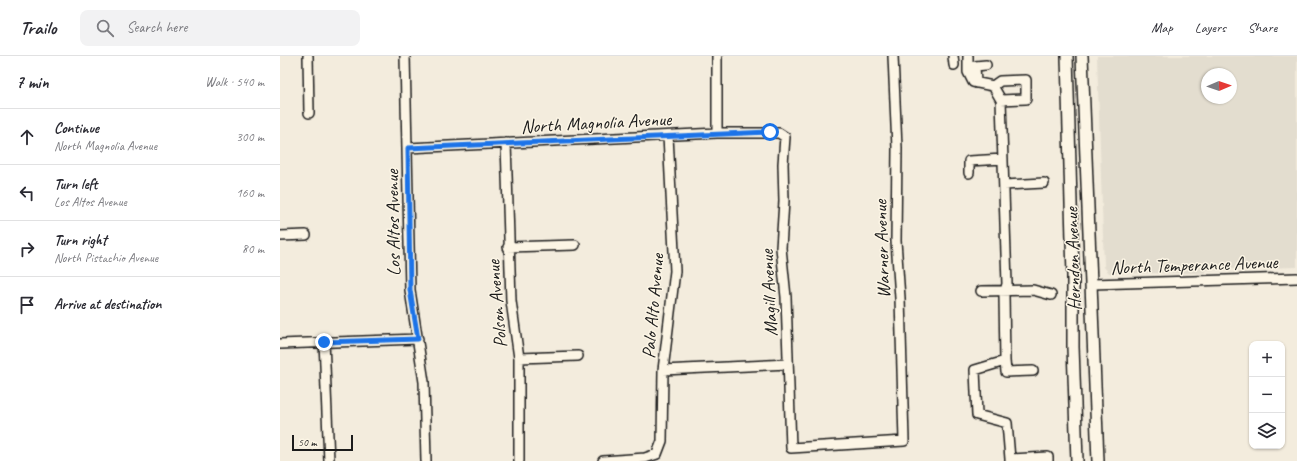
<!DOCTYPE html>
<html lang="en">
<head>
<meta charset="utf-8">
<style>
  body { margin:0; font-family:Caveat,sans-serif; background:#f2f2f3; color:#2b2b33 }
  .controls { position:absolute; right:12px; bottom:12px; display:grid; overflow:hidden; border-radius:8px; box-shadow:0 1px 3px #0004 }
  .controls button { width:36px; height:36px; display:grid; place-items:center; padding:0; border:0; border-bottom:1px solid #e1e1e2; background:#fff; color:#2b2b33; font:20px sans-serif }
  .compass { position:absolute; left:921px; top:12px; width:36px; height:36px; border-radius:50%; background:#fff; box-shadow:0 1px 3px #0004; rotate:88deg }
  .scale { position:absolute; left:12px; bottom:10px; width:61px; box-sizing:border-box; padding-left:4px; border:2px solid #1c1c1c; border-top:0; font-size:11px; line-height:14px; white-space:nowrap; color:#1c1c1c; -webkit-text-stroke:3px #fcf5e5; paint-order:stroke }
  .stop { position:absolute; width:12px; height:12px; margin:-9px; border:3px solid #1a73e8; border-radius:50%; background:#fff }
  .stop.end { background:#1a73e8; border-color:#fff; box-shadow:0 1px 4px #0008 }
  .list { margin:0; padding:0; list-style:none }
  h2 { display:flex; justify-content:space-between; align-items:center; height:52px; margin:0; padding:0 16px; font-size:17px }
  h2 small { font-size:13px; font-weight:400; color:#7c7c81 }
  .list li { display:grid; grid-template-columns:26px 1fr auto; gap:12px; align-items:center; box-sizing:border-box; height:56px; padding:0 16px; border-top:1px solid #e1e1e2 }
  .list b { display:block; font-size:15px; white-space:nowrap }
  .list p { margin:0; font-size:13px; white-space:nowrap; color:#7c7c81 }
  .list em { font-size:13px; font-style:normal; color:#7c7c81 }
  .icon { flex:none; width:22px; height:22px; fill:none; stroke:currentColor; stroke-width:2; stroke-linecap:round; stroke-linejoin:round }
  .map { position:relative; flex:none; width:1017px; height:405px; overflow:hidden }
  header { display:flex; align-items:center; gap:24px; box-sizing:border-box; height:56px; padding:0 20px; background:#fff; border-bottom:1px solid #e1e1e2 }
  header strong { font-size:19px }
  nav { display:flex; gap:22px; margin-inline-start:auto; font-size:14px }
  .search { width:280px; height:36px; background:#f2f2f3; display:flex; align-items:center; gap:10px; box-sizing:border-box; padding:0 14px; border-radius:8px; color:#7c7c81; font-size:15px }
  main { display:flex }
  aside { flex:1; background:#fff }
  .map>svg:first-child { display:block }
  .built { fill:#e3ddcf; fill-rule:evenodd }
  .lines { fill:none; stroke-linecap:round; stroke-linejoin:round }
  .minor-casing { stroke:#1c1c1c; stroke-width:12 }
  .major-casing { stroke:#1c1c1c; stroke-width:14 }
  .minor { stroke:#fcf5e5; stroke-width:9 }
  .major { stroke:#fcf5e5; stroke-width:11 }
  .route { stroke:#1a73e8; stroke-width:5 }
  .labels { text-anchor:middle; stroke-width:3; stroke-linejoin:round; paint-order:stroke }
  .street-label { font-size:19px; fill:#1c1c1c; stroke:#fcf5e5 }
</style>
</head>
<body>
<header>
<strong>Trailo</strong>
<div class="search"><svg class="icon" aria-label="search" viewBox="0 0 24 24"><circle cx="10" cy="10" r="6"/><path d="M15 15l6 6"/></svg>Search here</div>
<nav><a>Map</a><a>Layers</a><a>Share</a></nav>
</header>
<main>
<aside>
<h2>7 min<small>Walk · 540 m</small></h2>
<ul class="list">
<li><svg class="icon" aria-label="ahead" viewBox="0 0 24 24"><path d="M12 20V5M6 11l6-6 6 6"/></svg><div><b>Continue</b><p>North Magnolia Avenue</p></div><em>300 m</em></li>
<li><svg class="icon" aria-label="left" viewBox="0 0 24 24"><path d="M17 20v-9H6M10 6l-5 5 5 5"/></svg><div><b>Turn left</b><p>Los Altos Avenue</p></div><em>160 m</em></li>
<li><svg class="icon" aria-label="right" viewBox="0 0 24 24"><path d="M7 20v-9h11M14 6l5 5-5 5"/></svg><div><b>Turn right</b><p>North Pistachio Avenue</p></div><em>80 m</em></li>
<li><svg class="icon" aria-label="arrive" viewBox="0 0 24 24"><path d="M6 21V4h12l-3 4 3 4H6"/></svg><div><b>Arrive at destination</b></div></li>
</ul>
</aside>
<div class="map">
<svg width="1017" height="405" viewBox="0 0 1017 405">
  <rect width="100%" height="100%" fill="#f3ecdd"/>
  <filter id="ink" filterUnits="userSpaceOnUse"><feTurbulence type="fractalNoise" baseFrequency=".025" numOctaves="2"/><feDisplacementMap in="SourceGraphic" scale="8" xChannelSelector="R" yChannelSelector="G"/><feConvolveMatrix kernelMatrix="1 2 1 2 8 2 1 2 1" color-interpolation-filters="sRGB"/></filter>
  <g filter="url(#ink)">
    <!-- built -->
    <path class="built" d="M817 0H1017V211L925 214V217H829L824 211ZM927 18H951V42H927Z"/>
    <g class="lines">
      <!-- minor casing -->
      <g class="minor-casing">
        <path id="minor" d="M28 0 29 57
          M125 0 130 234 144 326 146 405
          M673 0 674 9
          M688 0V16L693 26 713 30 721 44 727 228 724 239 725 305 695 314 697 359 727 367 730 403
          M696 27 695 10 706 9
          M713 30 720 25 746 24V43L721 44
          M437 77V0
          M226 87 231 245 239 302V405
          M128 92 437 77H499L505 81 503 108 504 145 501 192 506 241 511 392 624 385 620 242 616 185 617 92 613 0
          M689 117V105L723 103
          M724 129 764 127
          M0 180 26 179
          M228 191 295 189
          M812 228 1017 222
          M701 235 753 234 771 239
          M44 285 49 405
          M0 288 138 283
          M239 302 298 300
          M725 305 726 316 753 315
          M383 314 508 308
          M323 405 365 402 377 398 382 385 383 314 395 215 388 80
          M730 405V403L768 401V405"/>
      </g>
      <!-- major casing -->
      <g class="major-casing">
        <path id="major" d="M787 0 793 220V291L797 405
          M802 0 818 405"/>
      </g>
      <!-- minor -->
      <use href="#minor" class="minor"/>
      <!-- major -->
      <use href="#major" class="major"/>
    </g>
  </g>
  <g class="lines" filter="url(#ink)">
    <!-- route -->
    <path class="route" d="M44 286 138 283 130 234 128 92 490 76"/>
  </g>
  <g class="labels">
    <!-- street labels -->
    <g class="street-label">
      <text transform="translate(316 66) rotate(-3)" y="7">North Magnolia Avenue</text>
      <text transform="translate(112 167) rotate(-91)" y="7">Los Altos Avenue</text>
      <text transform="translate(601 193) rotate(-92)" y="7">Warner Avenue</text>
      <text transform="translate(792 203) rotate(-92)" y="7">Herndon Avenue</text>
      <text transform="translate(914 208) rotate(-2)" y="7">North Temperance Avenue</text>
      <text transform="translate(488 237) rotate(-93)" y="7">Magill Avenue</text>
      <text transform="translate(216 248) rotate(-95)" y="7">Polson Avenue</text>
      <text transform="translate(372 250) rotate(-85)" y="7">Palo Alto Avenue</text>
    </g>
  </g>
</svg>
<div class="controls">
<button>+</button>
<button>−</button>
<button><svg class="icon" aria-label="layers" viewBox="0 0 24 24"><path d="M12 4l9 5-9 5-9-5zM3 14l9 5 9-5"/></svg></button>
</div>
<svg class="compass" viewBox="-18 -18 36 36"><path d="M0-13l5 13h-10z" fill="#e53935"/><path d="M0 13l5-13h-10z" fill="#7c7c81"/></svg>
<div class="scale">50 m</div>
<div class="stop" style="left:490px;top:76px"></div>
<div class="stop end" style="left:44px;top:286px"></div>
</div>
</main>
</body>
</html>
